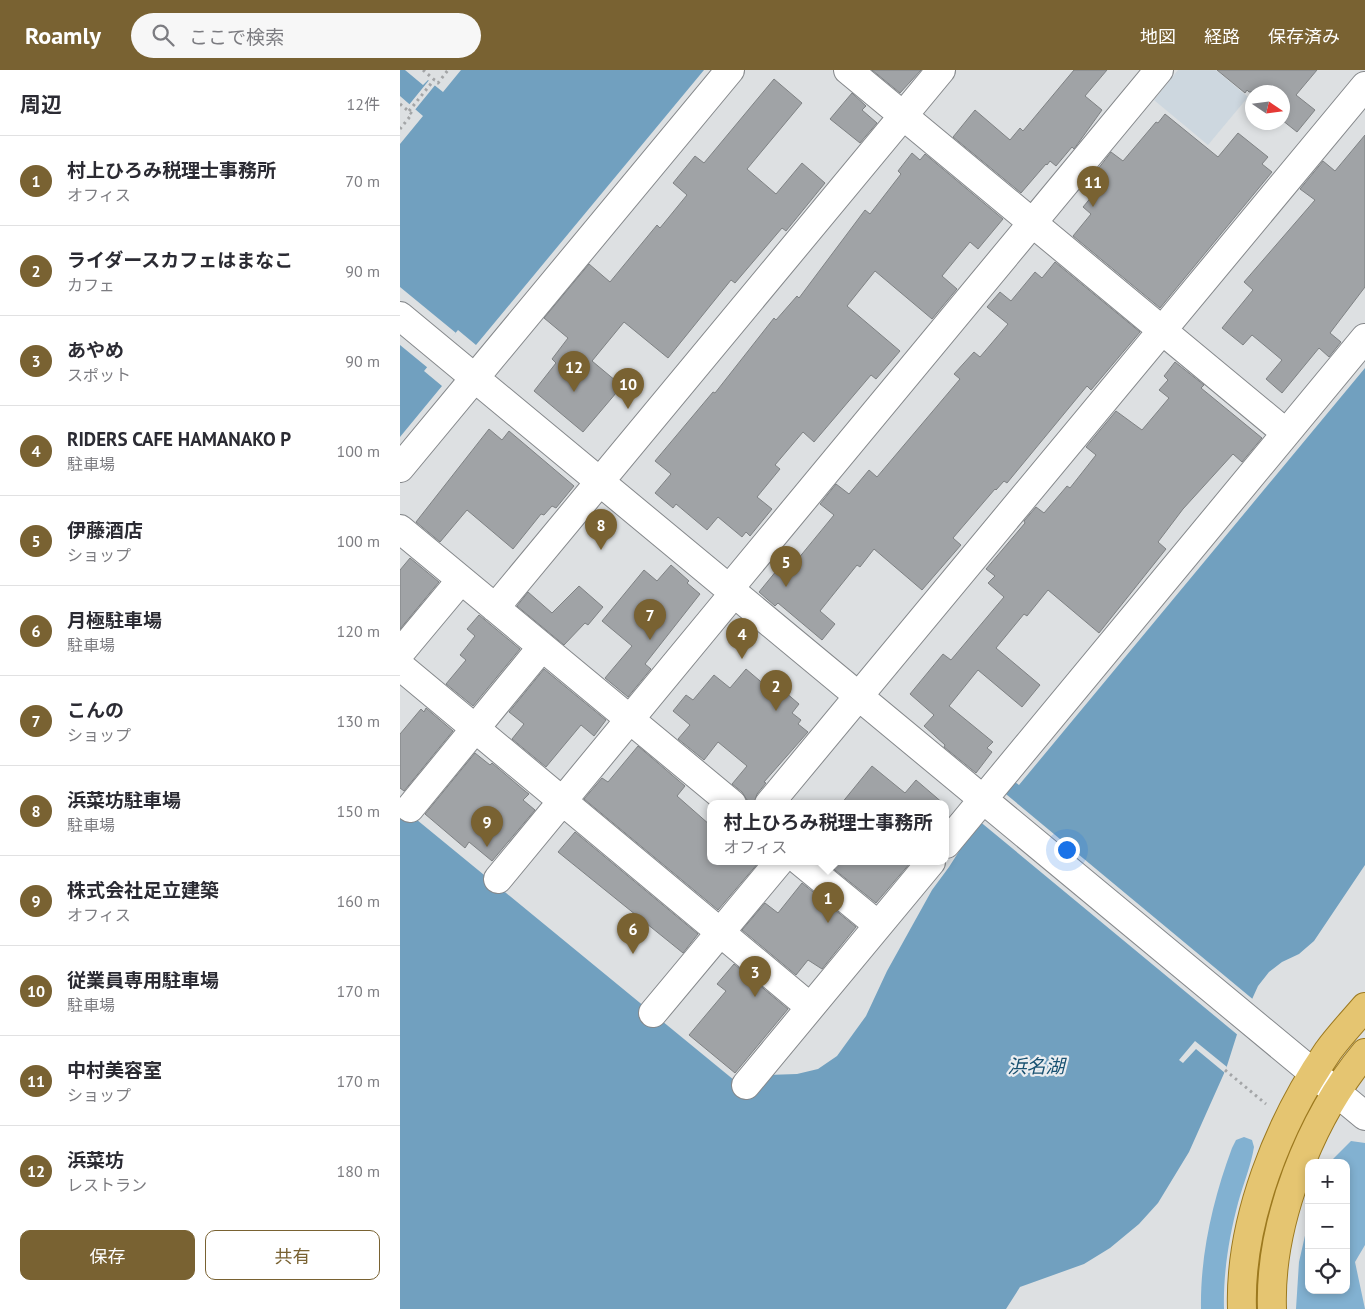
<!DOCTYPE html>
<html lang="ja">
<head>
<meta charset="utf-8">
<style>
  body { margin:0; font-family:"PT Sans","Noto Sans JP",sans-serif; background:#f7f7f7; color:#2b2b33 }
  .controls { position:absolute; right:15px; bottom:15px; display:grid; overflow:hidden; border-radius:10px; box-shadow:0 2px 8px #0003 }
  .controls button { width:45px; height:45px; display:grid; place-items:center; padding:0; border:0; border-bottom:1px solid #e1e1e2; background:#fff; color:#2b2b33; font:25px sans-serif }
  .compass { position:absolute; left:845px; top:15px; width:45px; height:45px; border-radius:50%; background:#fff; box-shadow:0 2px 8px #0003; rotate:103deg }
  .you { position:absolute; left:666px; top:779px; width:18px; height:18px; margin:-12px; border:4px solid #fff; border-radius:50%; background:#1a73e8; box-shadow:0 0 0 8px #1a73e833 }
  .badge { display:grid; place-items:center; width:32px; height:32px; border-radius:50%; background:#796232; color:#fff; font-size:16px; font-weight:700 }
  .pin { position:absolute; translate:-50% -41px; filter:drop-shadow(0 1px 2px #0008) }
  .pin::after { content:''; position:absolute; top:26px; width:18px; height:15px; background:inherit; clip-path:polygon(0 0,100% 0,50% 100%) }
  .popup { position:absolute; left:307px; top:730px; width:242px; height:65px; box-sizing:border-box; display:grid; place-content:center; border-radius:10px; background:#fff; filter:drop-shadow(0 1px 4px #0005); font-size:16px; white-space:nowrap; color:#7c7c81 }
  .popup b { font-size:19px; color:#2b2b33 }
  .popup::after { content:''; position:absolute; left:50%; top:100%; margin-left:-10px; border:10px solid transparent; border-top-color:#fff }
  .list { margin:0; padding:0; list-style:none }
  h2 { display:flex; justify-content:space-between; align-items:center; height:65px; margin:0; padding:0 20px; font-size:21px }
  h2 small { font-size:16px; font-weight:400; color:#7c7c81 }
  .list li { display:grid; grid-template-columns:32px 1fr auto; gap:15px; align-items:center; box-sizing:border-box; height:90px; padding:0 20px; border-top:1px solid #e1e1e2 }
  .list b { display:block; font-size:19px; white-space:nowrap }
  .list p { margin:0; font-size:16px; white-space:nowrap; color:#7c7c81 }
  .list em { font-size:16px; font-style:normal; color:#7c7c81 }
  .actions { display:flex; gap:10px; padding:15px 20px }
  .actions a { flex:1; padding:11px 0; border:1px solid #796232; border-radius:10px; text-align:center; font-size:18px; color:#796232 }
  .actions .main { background:#796232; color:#fff }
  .icon { flex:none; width:28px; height:28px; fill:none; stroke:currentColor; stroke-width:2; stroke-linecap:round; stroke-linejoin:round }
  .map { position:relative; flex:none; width:965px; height:1239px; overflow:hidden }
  header { display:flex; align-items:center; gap:30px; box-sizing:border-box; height:70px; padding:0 25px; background:#796232; color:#fff }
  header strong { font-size:24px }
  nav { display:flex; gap:28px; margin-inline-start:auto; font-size:18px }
  .search { width:350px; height:45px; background:#f7f7f7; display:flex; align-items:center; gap:12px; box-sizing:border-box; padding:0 18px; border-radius:28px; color:#7c7c81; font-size:19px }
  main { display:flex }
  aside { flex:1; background:#fff }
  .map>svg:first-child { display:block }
  .built { fill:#cdd7df }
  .forest { fill:#82b1d1 }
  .water { fill:#71a0bf }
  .pier { fill:#dde0e2 }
  .building { fill:#a0a3a6; stroke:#7f8284 }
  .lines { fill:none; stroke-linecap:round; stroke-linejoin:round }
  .minor-casing { stroke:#85888b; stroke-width:30 }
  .major-casing { stroke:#9c791f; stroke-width:30 }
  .path { stroke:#a3a5a7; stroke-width:3; stroke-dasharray:2.5 4; stroke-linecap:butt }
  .minor { stroke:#fff; stroke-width:28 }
  .major { stroke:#e5c571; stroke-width:28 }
  .labels { text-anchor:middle; stroke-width:4.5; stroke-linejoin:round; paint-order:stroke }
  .water-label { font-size:19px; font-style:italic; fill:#185171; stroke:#eaedf0 }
</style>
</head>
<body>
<header>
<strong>Roamly</strong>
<div class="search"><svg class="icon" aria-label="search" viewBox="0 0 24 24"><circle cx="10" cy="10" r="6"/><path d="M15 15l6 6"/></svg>ここで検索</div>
<nav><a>地図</a><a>経路</a><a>保存済み</a></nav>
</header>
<main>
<aside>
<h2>周辺<small>12件</small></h2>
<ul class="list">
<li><span class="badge">1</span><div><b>村上ひろみ税理士事務所</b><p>オフィス</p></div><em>70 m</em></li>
<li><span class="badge">2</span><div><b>ライダースカフェはまなこ</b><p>カフェ</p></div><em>90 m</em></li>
<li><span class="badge">3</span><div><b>あやめ</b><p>スポット</p></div><em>90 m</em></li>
<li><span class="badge">4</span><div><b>RIDERS CAFE HAMANAKO P</b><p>駐車場</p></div><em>100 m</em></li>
<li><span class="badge">5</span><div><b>伊藤酒店</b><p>ショップ</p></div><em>100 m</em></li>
<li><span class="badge">6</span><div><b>月極駐車場</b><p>駐車場</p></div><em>120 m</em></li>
<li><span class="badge">7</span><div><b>こんの</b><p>ショップ</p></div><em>130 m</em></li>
<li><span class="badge">8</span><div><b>浜菜坊駐車場</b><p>駐車場</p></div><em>150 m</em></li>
<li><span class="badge">9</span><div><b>株式会社足立建築</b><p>オフィス</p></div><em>160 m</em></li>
<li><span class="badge">10</span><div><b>従業員専用駐車場</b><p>駐車場</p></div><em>170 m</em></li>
<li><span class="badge">11</span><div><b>中村美容室</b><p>ショップ</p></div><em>170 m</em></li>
<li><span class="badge">12</span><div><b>浜菜坊</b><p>レストラン</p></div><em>180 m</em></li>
</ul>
<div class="actions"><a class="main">保存</a><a>共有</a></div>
</aside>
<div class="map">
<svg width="965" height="1239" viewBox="0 0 965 1239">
  <rect width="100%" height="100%" fill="#dde0e2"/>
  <!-- built -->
  <path class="built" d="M778 0H816L848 27 808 75 754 30Z"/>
  <!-- forest -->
  <path class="forest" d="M844 1067 852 1070 854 1077C851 1096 843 1114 838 1133 829 1167 823 1204 824 1239H801C800 1185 813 1129 832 1078L836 1070Z
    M951 1071 965 1073V1175L955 1192 965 1239H896L899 1192 909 1148V1220H946V1093H929Z"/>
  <!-- water -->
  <path class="water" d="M0 0H5L23 15 28 10 43 22 61 0H304L76 275 58 260 24 301 42 316 0 367V74L23 46 0 26Z
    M965 298V795L914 871 899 884 882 892 869 902 858 916 839 958 826 999 789 1082 758 1133 739 1154 710 1178 684 1194 620 1217 606 1239H0V736L351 1024 367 1005 397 1004 418 999 437 986 466 946 487 901 532 820 549 797 577 753 612 710 619 715Z"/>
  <!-- pier -->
  <path class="pier" d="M30 9 36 14 14 41 8 36Z
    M0 217 56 263 28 298 0 275Z
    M601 720 855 931 839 966 578 750Z
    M795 971 827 997 825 1003 796 979 783 993 779 990Z"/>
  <!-- building -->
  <path class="building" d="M472 0H521L500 23Z
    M674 0H707L685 26 702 40 674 79 672 77 656 96 650 91 647 95 646 94 621 123 553 67 575 40 610 70 620 58 623 61Z
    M817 0H917L896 25 915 40 897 62 882 50V22H849L847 20 845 23Z
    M374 9 402 33 347 99 376 124 402 93 425 113 386 161 382 158 335 213 331 210 268 288 224 252 192 291 222 316 183 362 134 321 156 293 152 289 168 268 144 248 189 194 210 212 257 155 260 158 287 125 273 113 295 86 304 93Z
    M452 23 466 36 462 40 477 53 460 73 430 49Z
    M765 44 818 87 838 63 868 87 862 94 872 102 760 238 673 166 691 144 683 137 708 107 698 99 711 82 723 91 756 52 758 53Z
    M965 65V217L930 263 941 272 929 287 919 278 882 323 866 309 882 290 852 265 843 275 822 258 853 220 844 212 915 130 900 119 923 91 935 101Z
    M512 83 520 90 525 84 603 149 578 179 570 172 542 206 557 219 532 249 475 201 447 236 500 281 476 309 471 305 414 372 403 362 375 395 380 399 357 427 372 439 350 466 346 462 342 467 318 447 307 460 276 434 273 438 255 423 271 404 255 391 313 322 315 323 374 248 376 250 397 226 399 228 465 140 470 144 501 104 498 101Z
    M655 192 740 262 691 320 687 316 607 413 604 411 596 420 595 419 553 468 561 475 522 520 474 479 460 497 457 495 420 541 435 554 422 570 378 533 375 536 359 522 386 489 393 495 434 445 420 434 436 414 449 424 469 400 477 407 560 309 554 304 574 282 580 287 608 254 587 237 600 222 611 231 635 202 642 208Z
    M775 292 804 315 801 318 862 368 842 392 833 384 783 439 758 472 766 479 699 563 648 520 627 546 624 544 596 578 640 615 622 637 578 600 549 636 593 672 587 678 592 682 576 703 544 677 545 675 524 656 534 645 510 624 543 584 551 590 604 527 588 513 595 506 586 499 625 453 624 451 636 437 644 443 667 416 670 418 696 385 686 377 716 341 742 360 769 328 759 320 768 310 764 306Z
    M89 359 102 370 109 361 174 416 156 438 152 436 144 445 141 444 113 479 67 440 40 472 16 452Z
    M10 488 39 512 0 559V500Z
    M271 495 289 511 287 513 300 524 245 594 251 599 228 627 205 608 232 576 202 551 244 500 257 511Z
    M179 516 203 537 188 555 185 553 164 575 117 536 128 522 152 543Z
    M79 545 120 579 73 636 46 614 66 590 60 585 75 566 67 559Z
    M144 599 206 650 194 666 181 655 146 697 112 669 124 654 109 642Z
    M346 599 373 622 378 616 399 634 392 643 401 650 398 654 408 662 364 712 366 713 357 724 354 734 347 730 342 722 332 714 347 696 318 672 304 690 278 669 290 655 273 641 286 625 293 630 314 605 330 618Z
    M26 638 53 661 4 721 0 718V664L21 639 24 642Z
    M238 676 285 716 277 726 310 755V792H359L318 840 184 729 202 708 208 712Z
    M75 683 90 695 92 693 125 721 129 724 123 730 135 740 92 791 69 772 65 778 25 744Z
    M472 696 505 723 516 710 544 734H441Z
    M175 762 298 864 283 883 158 782Z
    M425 792H511L476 833Z
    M402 813 456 857 422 899 408 890 396 905 342 860 365 833 378 843Z
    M334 894 388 939 335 1003 289 965 326 921 317 914Z"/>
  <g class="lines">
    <!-- minor casing -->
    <g class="minor-casing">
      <path id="minor" d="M448 0 886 363
        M0 246 965 1046
        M0 398 330 0
        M0 459 332 734
        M329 519 759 0
        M95 538 541 0
        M0 583 61 510
        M0 596 410 937
        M369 734 965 16
        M10 738 142 577
        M546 774 965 268
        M401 792 478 855
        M98 809 334 523
        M253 943 379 792
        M346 1015 531 792"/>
    </g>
    <!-- major casing -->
    <g class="major-casing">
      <path id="major" d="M842 1239C839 1151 879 1052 928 981 939 966 953 951 965 937
        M872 1239C869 1153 910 1049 965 983"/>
    </g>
    <!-- path -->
    <path class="path" d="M23 0 38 13 48 0
      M0 34 12 44 0 59
      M9 41 34 10
      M825 1000 866 1034"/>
    <!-- minor -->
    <use href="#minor" class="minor"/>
    <!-- major -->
    <use href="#major" class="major"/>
  </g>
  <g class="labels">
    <!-- water labels -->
    <g class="water-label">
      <text x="636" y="1003">浜名湖</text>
    </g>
  </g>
</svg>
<div class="controls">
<button>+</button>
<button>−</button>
<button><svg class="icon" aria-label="locate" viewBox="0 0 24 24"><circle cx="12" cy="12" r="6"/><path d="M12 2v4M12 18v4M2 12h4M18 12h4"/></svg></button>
</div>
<svg class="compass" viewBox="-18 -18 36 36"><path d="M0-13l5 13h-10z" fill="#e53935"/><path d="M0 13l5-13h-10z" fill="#7c7c81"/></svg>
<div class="you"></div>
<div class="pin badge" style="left:428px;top:853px">1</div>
<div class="popup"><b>村上ひろみ税理士事務所</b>オフィス</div>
<div class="pin badge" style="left:376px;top:641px">2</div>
<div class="pin badge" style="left:355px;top:927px">3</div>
<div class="pin badge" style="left:342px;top:589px">4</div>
<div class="pin badge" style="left:386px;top:517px">5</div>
<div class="pin badge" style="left:233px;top:884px">6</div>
<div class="pin badge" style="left:250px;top:570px">7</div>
<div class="pin badge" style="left:201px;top:480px">8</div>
<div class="pin badge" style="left:87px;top:777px">9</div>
<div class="pin badge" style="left:228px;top:339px">10</div>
<div class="pin badge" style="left:693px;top:137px">11</div>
<div class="pin badge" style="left:174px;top:322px">12</div>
</div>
</main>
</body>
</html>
